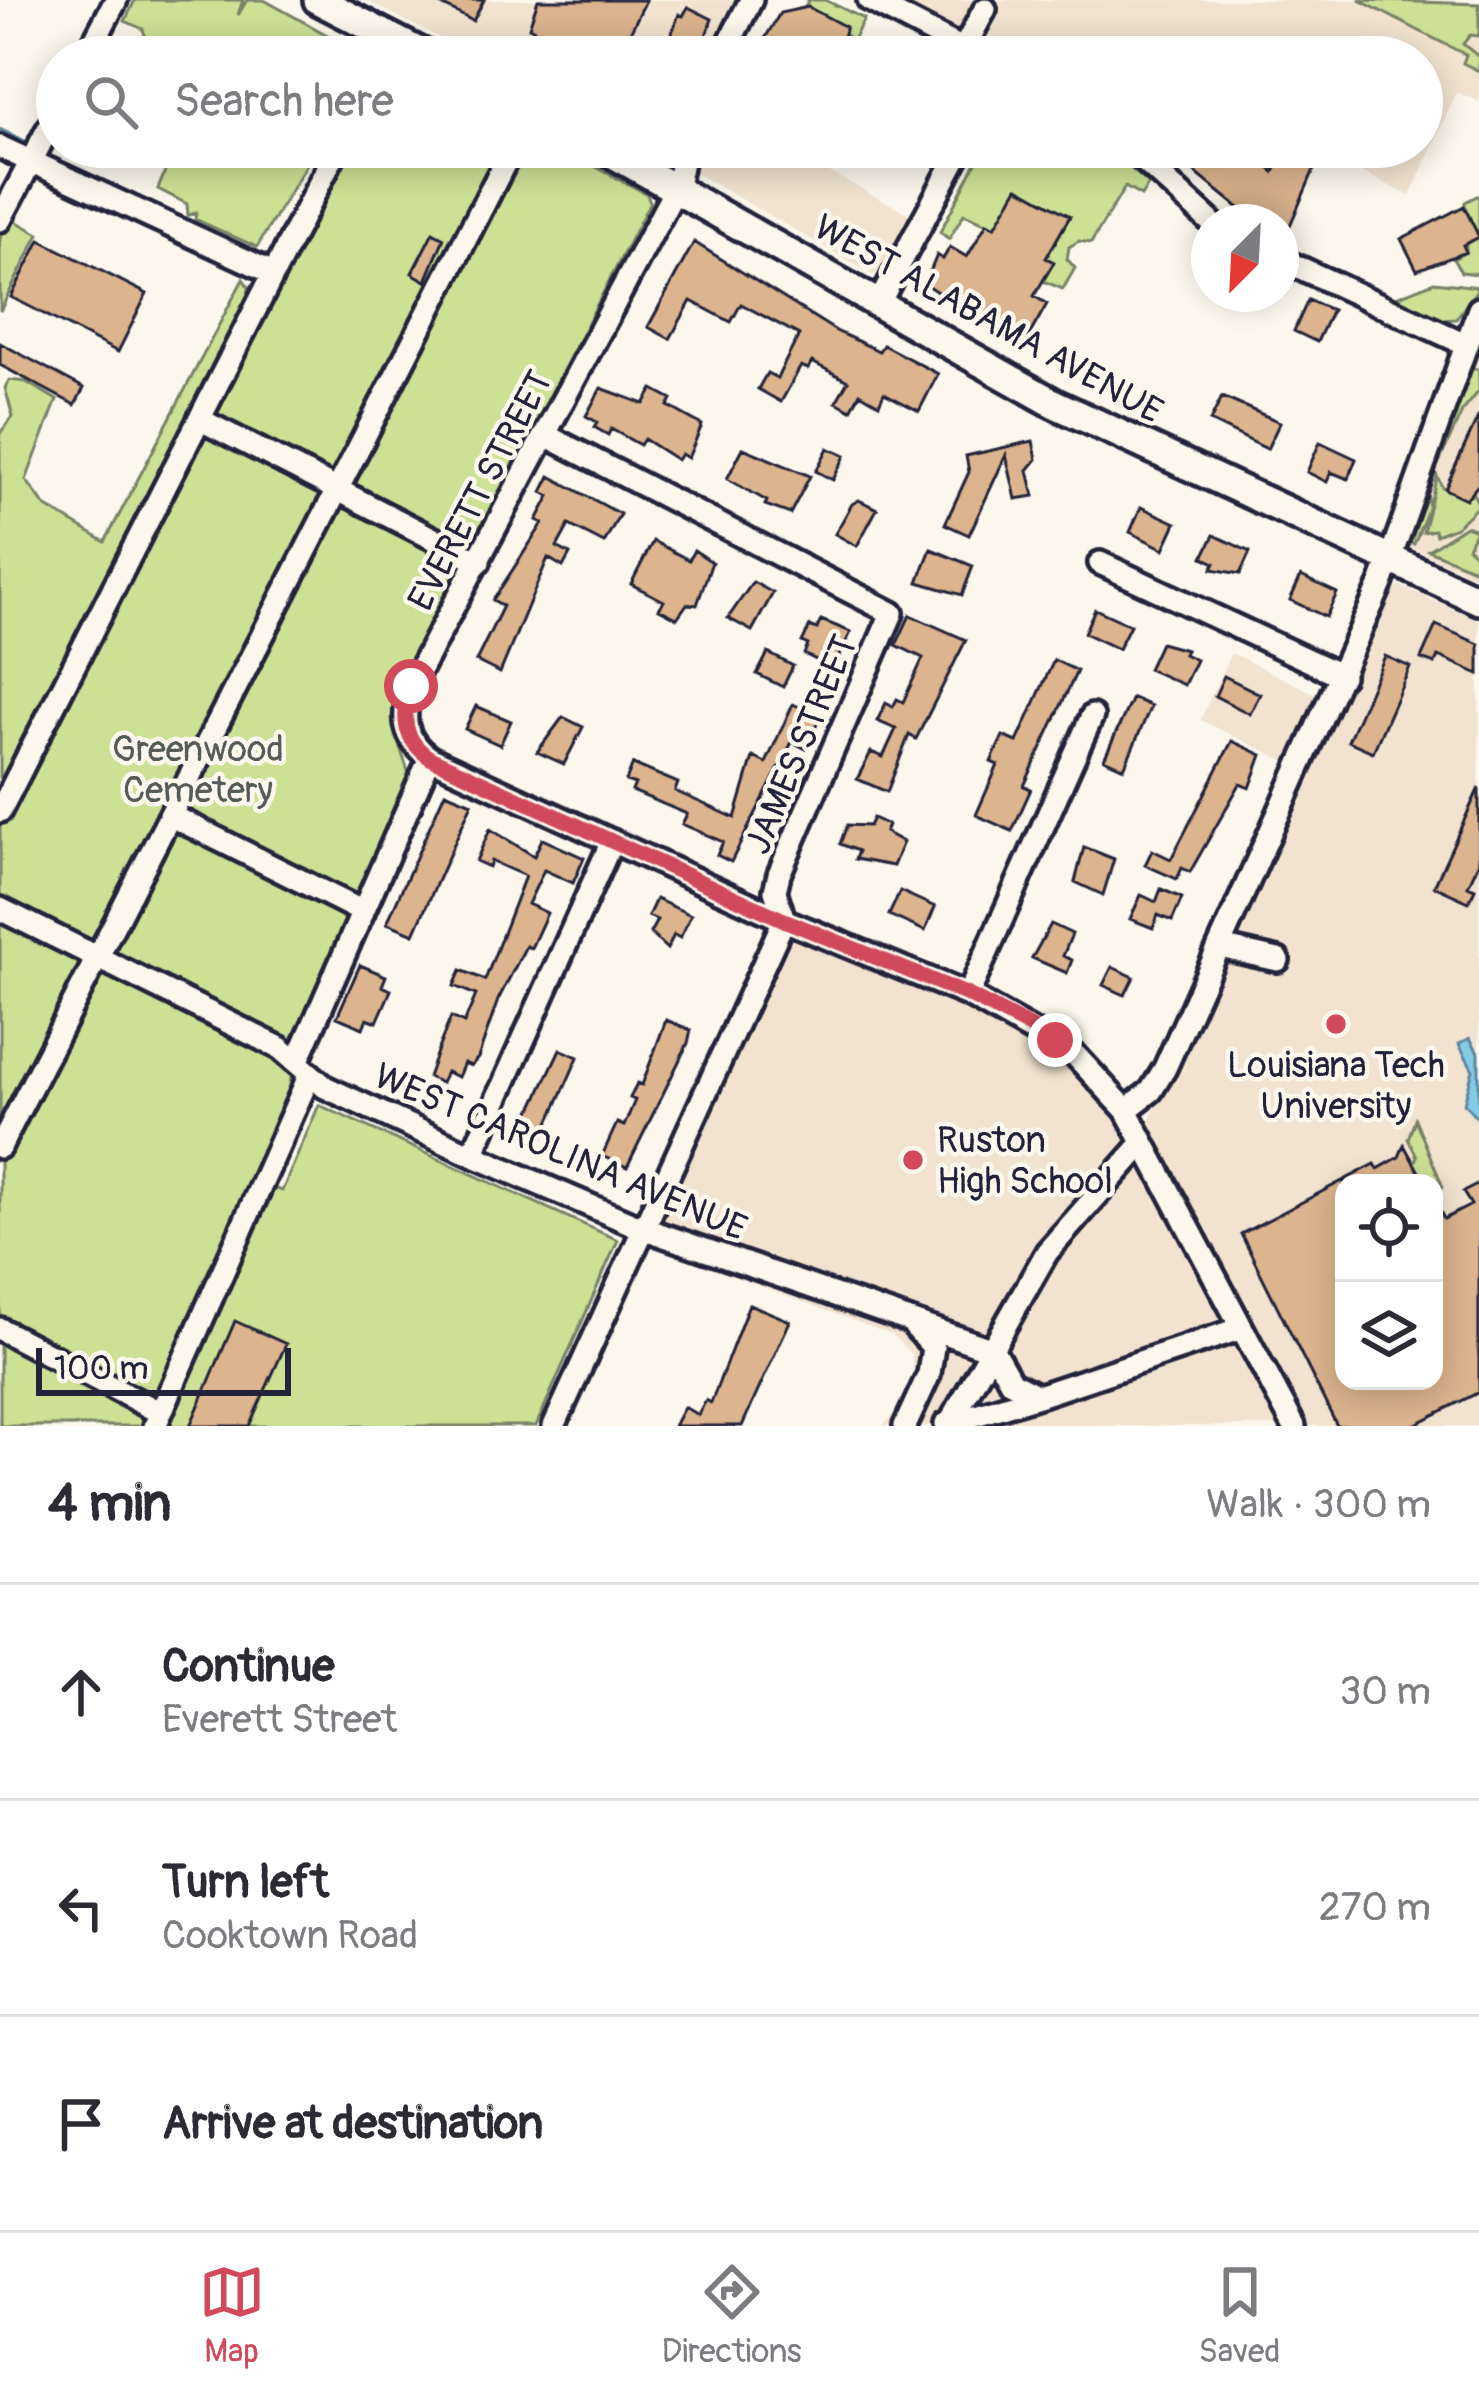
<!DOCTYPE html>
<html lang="en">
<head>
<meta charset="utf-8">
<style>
  body { margin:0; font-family:Pangolin,sans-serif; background:#f2f2f3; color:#2b2b33 }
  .controls { position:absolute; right:36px; bottom:36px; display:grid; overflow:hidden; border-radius:24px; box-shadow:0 6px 30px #0003 }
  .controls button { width:108px; height:108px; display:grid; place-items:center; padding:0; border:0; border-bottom:3px solid #e1e1e2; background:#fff; color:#2b2b33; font:60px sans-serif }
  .compass { position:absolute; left:1191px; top:204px; width:108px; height:108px; border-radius:50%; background:#fff; box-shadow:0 6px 30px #0003; rotate:204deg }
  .scale { position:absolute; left:36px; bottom:30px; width:255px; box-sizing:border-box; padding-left:12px; border:6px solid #22223b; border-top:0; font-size:33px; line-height:42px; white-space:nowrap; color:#22223b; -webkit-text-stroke:9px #fbf7ec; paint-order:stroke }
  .stop { position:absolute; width:36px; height:36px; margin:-27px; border:9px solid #d1495b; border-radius:50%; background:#fff }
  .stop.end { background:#d1495b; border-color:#fff; box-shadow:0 3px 12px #0008 }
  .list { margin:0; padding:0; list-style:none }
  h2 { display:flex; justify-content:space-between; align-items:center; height:156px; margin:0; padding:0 48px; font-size:51px }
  h2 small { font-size:39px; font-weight:400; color:#7c7c81 }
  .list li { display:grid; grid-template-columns:78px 1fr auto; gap:36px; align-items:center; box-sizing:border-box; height:216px; padding:0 48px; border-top:3px solid #e1e1e2 }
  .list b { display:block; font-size:45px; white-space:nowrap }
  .list p { margin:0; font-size:39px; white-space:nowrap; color:#7c7c81 }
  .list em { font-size:39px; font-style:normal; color:#7c7c81 }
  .icon { flex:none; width:66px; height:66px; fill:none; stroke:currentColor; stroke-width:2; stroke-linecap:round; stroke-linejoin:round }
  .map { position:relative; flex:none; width:1479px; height:1426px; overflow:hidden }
  .search { position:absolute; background:#fff; box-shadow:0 6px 30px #0003; left:36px; right:36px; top:36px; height:132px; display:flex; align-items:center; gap:30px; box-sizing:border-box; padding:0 42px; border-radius:66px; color:#7c7c81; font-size:45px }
  .sheet { height:804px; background:#fff }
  nav { display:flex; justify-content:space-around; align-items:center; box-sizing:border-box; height:168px; border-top:3px solid #e1e1e2; background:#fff; font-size:33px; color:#7c7c81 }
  nav a { display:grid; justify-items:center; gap:6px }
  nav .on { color:#d1495b }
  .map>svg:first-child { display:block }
  .built { fill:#f2e3d0; fill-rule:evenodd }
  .green { fill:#cde195; stroke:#788268; stroke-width:3 }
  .water { fill:#84cbe5; stroke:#5d87a1; stroke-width:3 }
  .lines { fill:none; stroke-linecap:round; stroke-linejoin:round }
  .stream { stroke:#5d87a1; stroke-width:4.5 }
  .building { fill:#dcb48d; stroke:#22223b; stroke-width:3 }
  .minor-casing { stroke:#22223b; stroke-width:30 }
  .major-casing { stroke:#22223b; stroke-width:36 }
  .minor { stroke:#fbf7ec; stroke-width:21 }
  .major { stroke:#fbf7ec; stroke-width:27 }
  .route { stroke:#d1495b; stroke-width:15 }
  .poi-dot { fill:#d1495b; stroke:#fbf7ec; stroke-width:4.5 }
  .labels { text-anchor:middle; stroke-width:9; stroke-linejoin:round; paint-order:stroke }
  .street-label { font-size:36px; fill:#22223b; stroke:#fbf7ec }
  .park-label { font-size:36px; fill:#555b56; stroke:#fbf7ec }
  .poi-label { font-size:36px; fill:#22223b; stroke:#fbf7ec }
</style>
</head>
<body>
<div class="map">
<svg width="1479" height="1426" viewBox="0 0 1479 1426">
  <rect width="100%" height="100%" fill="#fbf7ec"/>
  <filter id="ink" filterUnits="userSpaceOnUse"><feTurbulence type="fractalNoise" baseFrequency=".00833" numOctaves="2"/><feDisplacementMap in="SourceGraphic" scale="24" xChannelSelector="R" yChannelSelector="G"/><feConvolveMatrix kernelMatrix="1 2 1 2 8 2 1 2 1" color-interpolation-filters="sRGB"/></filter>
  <g filter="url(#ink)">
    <!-- built -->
    <path class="built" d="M365 0H736L707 57H477Z
      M889 0H1429L1479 25V102L1457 92 1410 196 1312 147H1422V57H1001Z
      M650 147H781L917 218 888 266 873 275Z
      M1479 325V578L1404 545Z
      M1400 586 1479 620V1426H1306L1153 1143 1149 1121 1385 594ZM1344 1183H1434V1381H1344Z
      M1231 653 1322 697 1290 763 1200 720Z
      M795 937 1032 1037 1068 1064 1117 1119 1277 1426H883L911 1393 915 1375 911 1354 892 1335 647 1244 786 941Z"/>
    <!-- green -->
    <path class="green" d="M135 0H243L238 15 247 0H264L367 57H161L151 54 143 29 125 21Z
      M809 0H825L864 19 844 57 838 54 847 36 805 7Z
      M1359 0 1479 4V36L1470 35 1463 44 1479 57V71L1463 63 1466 55Z
      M175 147H317L257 247 195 219 196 213 188 215 187 204 158 189Z
      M346 147H558L647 194 650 202 400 686 393 727 410 777 296 1038 288 1102 142 1426H0V433L13 417 5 388 9 380 26 382 57 400 26 480 45 506 105 542 243 279 249 287V304Z
      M984 147H1106L1149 184 1141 196 1125 187 1091 243 1079 241 1069 247 1067 259 1075 268 1063 289 1043 281 1054 262 1046 258 1070 216 1019 187 995 227 964 214 949 239 940 232Z
      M1477 196 1479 198V274L1461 272 1453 259 1466 252 1465 202Z
      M12 219 39 234 0 311V238Z
      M1434 282 1479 287 1456 319 1440 320 1386 301Z
      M1467 369H1479V391L1462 412 1427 489 1429 507 1414 544 1401 539Z
      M1437 476 1442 487 1474 495 1479 505 1456 527 1436 535 1434 530 1423 532Z
      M1466 526 1476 530 1468 547 1479 559V571L1428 550Z
      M319 1105 618 1240 536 1426H168L273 1188 282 1191Z
      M1415 1119 1443 1187 1434 1193V1183H1425L1414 1163 1417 1156 1408 1139Z"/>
    <!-- water -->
    <path class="water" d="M1470 1038 1479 1054V1120L1464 1103 1473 1070 1459 1044Z"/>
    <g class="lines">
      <!-- stream -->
      <path class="stream" d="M0 130 27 143"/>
    </g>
    <!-- building -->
    <path class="building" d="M432 0H484L473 21Z
      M538 0H646L625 43 631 46 626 57 588 36 577 57H535L546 36 529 27Z
      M688 7 712 19 700 52 663 57 679 14 683 16Z
      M808 7 846 27 838 53 818 43 788 57H754L780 13Z
      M1210 147 1238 163 1249 151 1274 172 1284 151 1316 165 1282 244 1281 222H1256L1191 169Z
      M1018 187 1070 216 1046 258 1054 262 1034 296 1047 304 1026 341 982 315 979 320 925 284 937 255 943 259 950 247 967 257 987 223 995 227Z
      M1464 206 1479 237 1463 245 1466 252 1417 270 1401 239Z
      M433 232 444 238 426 281 412 273Z
      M40 240 147 294 118 352 11 297Z
      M694 242 836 331 879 351 883 345 938 374 919 411 884 393 879 404 860 393 851 410 836 402 848 381 812 362 808 369 801 366 781 402 758 389 767 373 777 378 799 335 741 304 731 322 691 301 670 339 648 327Z
      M1308 300 1332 310 1317 342 1294 331Z
      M0 343 84 388 75 405 0 365Z
      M601 388 644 404 653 389 672 399 668 406 702 425 688 458 681 454 677 460 644 439 640 445 611 429 608 435 594 427 597 422 586 416Z
      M1222 397 1280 422 1267 449 1210 421Z
      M1479 415V484L1466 499 1445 489Z
      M1033 441 1037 459 1028 470 1034 496 1016 499 1006 455 969 535 945 524 969 472 966 456Z
      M1320 442 1356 459 1348 479 1331 472 1327 482 1307 472Z
      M743 448 810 476 790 514 765 505 767 501 727 479Z
      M828 448 845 456 833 480 816 471Z
      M550 476 620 514 604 543 569 525 557 547 570 554 563 567 548 558 500 673 476 661 503 606 493 600 543 523 537 520 550 496 542 492Z
      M859 500 877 509 857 546 835 534 852 504Z
      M1141 507 1176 523 1164 549 1130 532Z
      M1214 535 1250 552 1240 574 1212 569 1215 563 1203 557Z
      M653 541 689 560 694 550 712 562 697 605 687 604 677 618 659 609 664 601 631 584Z
      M931 549 973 566 962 595 918 582Z
      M1301 576 1337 593 1326 617 1290 600Z
      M753 582 773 593 752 631 728 618Z
      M1095 609 1130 625 1118 649 1084 633Z
      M910 615 966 640 916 739 909 735 887 792 857 779 871 752 883 757 896 729 877 721 886 703 893 707 897 699 903 702 923 658 896 645Z
      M821 620 851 632 833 668 804 654 808 645 802 642 810 626 817 629Z
      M1436 625 1479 644V674L1438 656 1435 664 1421 659Z
      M1160 643 1186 650 1184 654 1196 660 1184 685 1148 669Z
      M768 653 793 666 783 687 757 674Z
      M1385 656 1410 667 1373 752 1348 741Z
      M1054 660 1077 671 1024 786 1031 789 1012 831 976 815 998 765 991 762 1003 736 1017 742Z
      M1224 676 1260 694 1250 714 1215 696Z
      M1132 698 1151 706 1124 768 1104 759Z
      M793 704 820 717 806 749 792 742 731 862 717 855 723 842 682 824 687 814 632 791 635 784 626 781 633 764 678 783 675 791 735 818 753 757 766 763Z
      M476 706 511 721 500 745 465 729Z
      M563 717 583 727 564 764 537 752Z
      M1232 741 1262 755 1250 788 1240 784 1190 872 1182 868 1177 879 1145 865 1152 850 1171 859Z
      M1479 788V862L1468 886 1475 889 1469 902 1434 886Z
      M445 792 472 803 414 934 387 923Z
      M873 818 888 825 885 832 903 842 893 866 855 859 858 851 840 844 847 825 869 826Z
      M490 829 534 856 542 839 584 858 573 883 544 870 528 904 547 913 531 948 526 946 498 1000 478 1058 471 1066 464 1063 458 1077 446 1072 441 1083 428 1077 438 1049 451 1017 464 1023 476 995 454 986 461 970 485 980 525 876 491 861 489 867 476 861Z
      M1084 847 1114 859 1103 895 1075 882Z
      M1161 889 1182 898 1172 921 1158 915 1153 928 1130 919 1141 895 1156 902Z
      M900 891 935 907 925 931 889 915Z
      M656 899 691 915 680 938 674 935 667 949 650 933 657 920 648 916Z
      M1051 924 1072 934 1063 956 1072 960 1067 973 1032 958Z
      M360 965 386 976 382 986 391 990 377 1022 367 1018 363 1028 337 1017Z
      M1112 967 1134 977 1125 995 1103 985Z
      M666 1020 691 1030 688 1043 627 1167 602 1156 617 1123 624 1126 635 1100 630 1098 637 1083 642 1085Z
      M560 1049 578 1057 543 1136 523 1128Z
      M1404 1145 1425 1183H1344V1381H1434V1200L1444 1219 1471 1205 1463 1192 1479 1184V1392L1412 1426H1337L1241 1234 1375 1164 1378 1169 1399 1157Z
      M749 1304 790 1321 742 1426H674L684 1407 698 1415 706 1400 711 1403Z
      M235 1321 286 1344 249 1426H190Z"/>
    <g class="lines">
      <!-- minor casing -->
      <g class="minor-casing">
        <path id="minor" d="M869 0 978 57
          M963 50 985 9
          M86 57 116 0
          M722 57 751 0
          M0 147 273 273
          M685 147 677 186 411 686C402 716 402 738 430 758L784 920 968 995 1076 1056 1126 1110 1294 1426
          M1129 147 1211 222
          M0 220 57 112
          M1281 259 1465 344
          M880 301 962 147
          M199 419 479 562
          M547 436 892 613 779 874 775 891 784 920 554 1426
          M1100 563 1342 676
          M0 811 338 147
          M172 816 363 912
          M0 909 280 1048 325 1087 472 1155 642 1228 993 1350 1011 1382 1038 1396 1242 1328
          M1220 947 1278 960
          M968 995 1092 716
          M298 1060 430 758
          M1126 1110 1151 1091 1165 1068 1381 584 1479 309
          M0 1147 513 147
          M472 1155 612 841
          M0 1329 161 1413
          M950 1423 1047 1252 1142 1144
          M946 1424 1038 1396
          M155 1426 310 1074
          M905 1426 929 1374 933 1347 914 1326"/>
      </g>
      <!-- major casing -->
      <g class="major-casing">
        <path id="major" d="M318 0 429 57
          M601 147 1055 404 1479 600"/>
      </g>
      <!-- minor -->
      <use href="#minor" class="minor"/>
      <!-- major -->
      <use href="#major" class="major"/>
    </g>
  </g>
  <g class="lines" filter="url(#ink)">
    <!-- route -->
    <path class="route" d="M411 686C402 716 402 739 430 758L784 920 968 995 1055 1040"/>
  </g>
  <!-- markers -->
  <g class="poi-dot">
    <circle cx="1336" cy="1024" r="12"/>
    <circle cx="913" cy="1160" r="12"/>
  </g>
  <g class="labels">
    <!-- street labels -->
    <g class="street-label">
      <text transform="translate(989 318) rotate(29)" y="13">WEST ALABAMA AVENUE</text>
      <text transform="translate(479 490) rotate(-62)" y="13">EVERETT STREET</text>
      <text transform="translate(800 744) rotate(-67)" y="13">JAMES STREET</text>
      <text transform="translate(561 1151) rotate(23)" y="13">WEST CAROLINA AVENUE</text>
    </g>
    <!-- park labels -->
    <g class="park-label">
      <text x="198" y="761">Greenwood<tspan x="198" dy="41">Cemetery</tspan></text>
    </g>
    <!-- poi labels -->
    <g class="poi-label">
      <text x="1336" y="1077">Louisiana Tech<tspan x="1336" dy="41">University</tspan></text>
      <text x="937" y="1152" text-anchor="start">Ruston<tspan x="937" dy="41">High School</tspan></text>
    </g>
  </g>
</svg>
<div class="controls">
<button><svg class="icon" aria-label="locate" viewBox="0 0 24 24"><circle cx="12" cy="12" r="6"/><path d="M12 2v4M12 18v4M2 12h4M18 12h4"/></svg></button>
<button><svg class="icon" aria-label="layers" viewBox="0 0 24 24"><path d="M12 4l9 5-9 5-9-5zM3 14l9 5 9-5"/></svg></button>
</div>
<svg class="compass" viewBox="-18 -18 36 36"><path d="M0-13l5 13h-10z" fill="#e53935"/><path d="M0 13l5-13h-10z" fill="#7c7c81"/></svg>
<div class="scale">100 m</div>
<div class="stop" style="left:411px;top:686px"></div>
<div class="stop end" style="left:1055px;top:1040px"></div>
<div class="search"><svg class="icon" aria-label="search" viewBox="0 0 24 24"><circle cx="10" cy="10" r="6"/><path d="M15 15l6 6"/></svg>Search here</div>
</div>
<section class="sheet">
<h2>4 min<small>Walk · 300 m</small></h2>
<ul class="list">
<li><svg class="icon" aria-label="ahead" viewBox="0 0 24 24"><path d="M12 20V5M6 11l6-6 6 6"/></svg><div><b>Continue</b><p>Everett Street</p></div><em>30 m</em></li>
<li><svg class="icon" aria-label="left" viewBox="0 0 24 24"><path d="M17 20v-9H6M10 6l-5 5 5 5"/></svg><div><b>Turn left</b><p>Cooktown Road</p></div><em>270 m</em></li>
<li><svg class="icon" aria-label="arrive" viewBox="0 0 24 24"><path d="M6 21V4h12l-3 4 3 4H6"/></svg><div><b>Arrive at destination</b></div></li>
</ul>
</section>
<nav>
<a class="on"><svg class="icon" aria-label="map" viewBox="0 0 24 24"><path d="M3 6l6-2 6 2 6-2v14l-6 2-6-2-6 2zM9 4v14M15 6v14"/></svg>Map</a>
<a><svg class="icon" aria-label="directions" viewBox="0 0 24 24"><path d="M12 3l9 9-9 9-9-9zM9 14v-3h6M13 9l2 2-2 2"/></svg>Directions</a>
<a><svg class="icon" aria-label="saved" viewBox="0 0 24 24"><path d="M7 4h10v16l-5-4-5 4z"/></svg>Saved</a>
</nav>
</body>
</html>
